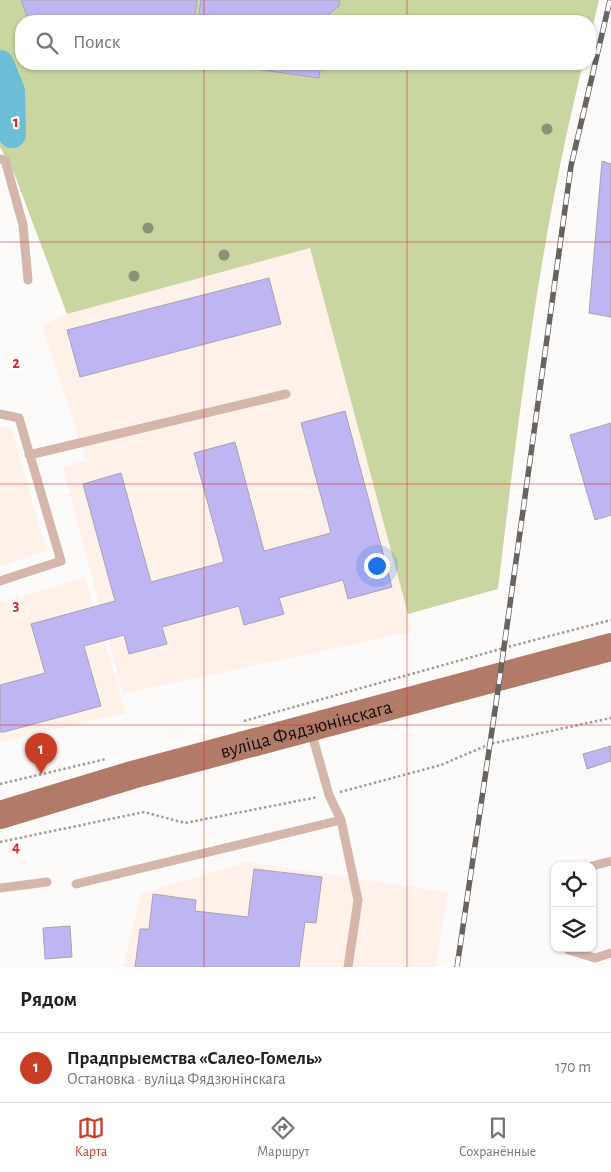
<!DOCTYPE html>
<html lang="ru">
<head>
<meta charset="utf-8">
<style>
  body { margin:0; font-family:"Alegreya Sans",sans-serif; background:#f2f2f2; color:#222 }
  .controls { position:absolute; right:15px; bottom:15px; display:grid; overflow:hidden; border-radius:10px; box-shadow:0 1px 4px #0004 }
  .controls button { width:45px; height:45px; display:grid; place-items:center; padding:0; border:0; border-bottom:1px solid #e0e0e0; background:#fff; color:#222; font:25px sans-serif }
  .you { position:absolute; left:376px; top:565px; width:18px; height:18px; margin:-12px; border:4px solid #fff; border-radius:50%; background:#1a73e8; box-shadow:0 0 0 8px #1a73e833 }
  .badge { display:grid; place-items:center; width:32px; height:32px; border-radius:50%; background:#c83d24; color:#fff; font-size:16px; font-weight:700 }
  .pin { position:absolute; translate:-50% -41px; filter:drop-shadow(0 1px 2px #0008) }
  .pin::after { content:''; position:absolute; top:26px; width:18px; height:15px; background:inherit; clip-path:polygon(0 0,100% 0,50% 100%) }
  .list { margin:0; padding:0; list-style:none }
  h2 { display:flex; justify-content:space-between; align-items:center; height:65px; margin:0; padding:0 20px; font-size:21px }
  h2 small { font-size:16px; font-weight:400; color:#767676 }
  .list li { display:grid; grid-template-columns:32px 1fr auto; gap:15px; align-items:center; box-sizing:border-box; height:70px; padding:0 20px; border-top:1px solid #e0e0e0 }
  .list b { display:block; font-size:19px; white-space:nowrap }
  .list p { margin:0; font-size:16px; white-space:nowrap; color:#767676 }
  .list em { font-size:16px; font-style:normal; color:#767676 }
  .icon { flex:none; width:28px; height:28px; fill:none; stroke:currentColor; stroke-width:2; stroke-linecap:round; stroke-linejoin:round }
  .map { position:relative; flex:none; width:611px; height:967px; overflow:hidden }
  .search { position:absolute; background:#fff; box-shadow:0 1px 4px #0004; left:15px; right:15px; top:15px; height:55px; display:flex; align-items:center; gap:12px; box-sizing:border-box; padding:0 18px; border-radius:20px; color:#767676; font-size:19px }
  .sheet { height:135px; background:#fff }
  nav { display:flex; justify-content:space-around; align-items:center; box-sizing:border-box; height:70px; border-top:1px solid #e0e0e0; background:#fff; font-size:14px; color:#767676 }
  nav a { display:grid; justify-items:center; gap:2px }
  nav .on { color:#c83d24 }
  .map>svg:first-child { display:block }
  .built { fill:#fef1ea }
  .green { fill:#c9d6a1 }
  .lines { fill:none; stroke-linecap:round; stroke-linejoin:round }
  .river { stroke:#6bbed5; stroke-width:28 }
  .building { fill:#beb5f3; stroke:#a6a4b1 }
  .path { stroke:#a19e9c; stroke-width:2.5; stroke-dasharray:2.5 2.5; stroke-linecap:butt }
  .lane { stroke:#d5b6ac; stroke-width:9 }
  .primary { stroke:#b27b69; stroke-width:28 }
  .rail-casing { stroke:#666360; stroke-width:5.5 }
  .rail { stroke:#fff; stroke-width:4; stroke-dasharray:11; stroke-linecap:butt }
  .tree { fill:#8d9175 }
  .grid { fill:none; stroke:#d62828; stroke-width:1; stroke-opacity:0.55 }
  .labels { text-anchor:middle; stroke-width:4.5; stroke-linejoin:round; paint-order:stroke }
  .street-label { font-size:20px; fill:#130f0c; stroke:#fff }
  .grid-label { font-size:16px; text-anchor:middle; font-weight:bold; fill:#d62828; stroke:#fff; stroke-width:4.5; stroke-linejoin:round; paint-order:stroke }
</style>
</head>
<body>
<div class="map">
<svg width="611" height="967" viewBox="0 0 611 967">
  <rect width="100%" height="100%" fill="#fdfbf9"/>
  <!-- built -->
  <path class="built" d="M310 248 408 614 410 632 123 694 63 468 86 460 42 325 67 314Z
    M0 426 11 428 47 550 0 567Z
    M85 577 126 713 0 742V603Z
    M246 862 448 892 436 967H123L141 894Z"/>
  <!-- green -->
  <path class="green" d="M0 0H599L590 38V21H21V64H583C540 236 519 413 498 589L408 614 310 248 67 314 14 173 0 147Z"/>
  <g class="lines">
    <!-- river -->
    <path class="river" d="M0 64 11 91 12 134"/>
  </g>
  <!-- building -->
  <path class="building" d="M21 0H197L194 21H29Z
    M201 0H340L339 6 327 16 326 21H198Z
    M220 64H321L319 78Z
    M602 161 611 164V317L589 313Z
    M269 278 281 324 80 377 67 330Z
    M345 411 392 587 348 599 343 580 279 598 284 614 244 625 239 606 162 627 167 644 129 654 124 635 84 646 101 706 4 732H0V685L45 673 31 624 115 601 83 484 121 473 151 582 224 562 194 453 235 442 264 551 331 533 301 423Z
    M611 423V515L595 520 570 435Z
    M611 746V761L587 769 583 754Z
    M254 869 322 877 316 923 305 922 299 967H135L140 929H149L153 894 196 900 195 911 248 917Z
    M70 926 72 957 45 959 43 928Z"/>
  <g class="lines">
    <!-- path -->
    <path class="path" d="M244 721 504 648 611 620
      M0 784 106 759
      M340 792 441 765 490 744 611 718
      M0 842 144 812 185 823 318 797"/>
    <!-- lane -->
    <path class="lane" d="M0 159 5 160 23 225 28 280
      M0 414 19 418 61 561 0 581
      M29 455 286 394
      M341 820 358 900 348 967
      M592 866 611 861
      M76 884 341 820 329 795 311 731
      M0 888 47 882
      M569 948V950L595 958 611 953"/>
    <!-- primary -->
    <path class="primary" id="s1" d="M0 815 132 775 611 647"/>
    <!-- rail casing -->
    <g class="rail-casing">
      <path id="rail" d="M457 967 500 676 571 166 610 0"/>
    </g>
    <!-- rail -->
    <use href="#rail" class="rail"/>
  </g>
  <!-- trees -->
  <g class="tree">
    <circle cx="547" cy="129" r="5.5"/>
    <circle cx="148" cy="228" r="5.5"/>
    <circle cx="224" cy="255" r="5.5"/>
    <circle cx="134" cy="276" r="5.5"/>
  </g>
  <!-- grid -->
  <path class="grid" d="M204 0V21M407 0V21M204 64V967M407 64V967M0 242H611M0 484H611M0 725H611"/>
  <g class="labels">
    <!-- street labels -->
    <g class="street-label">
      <text dy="7" stroke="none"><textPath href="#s1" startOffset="318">вуліца Фядзюнінскага</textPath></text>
    </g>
  </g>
  <g class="grid-label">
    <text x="16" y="127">1</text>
    <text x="16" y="368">2</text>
    <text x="16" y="610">3</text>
    <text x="16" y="852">4</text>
  </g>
</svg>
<div class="controls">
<button><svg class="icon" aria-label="locate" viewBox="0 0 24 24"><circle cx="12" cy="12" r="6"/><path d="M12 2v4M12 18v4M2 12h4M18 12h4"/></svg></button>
<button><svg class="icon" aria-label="layers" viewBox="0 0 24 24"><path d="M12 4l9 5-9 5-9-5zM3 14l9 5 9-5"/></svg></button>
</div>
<div class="you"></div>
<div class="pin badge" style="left:41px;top:774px">1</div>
<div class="search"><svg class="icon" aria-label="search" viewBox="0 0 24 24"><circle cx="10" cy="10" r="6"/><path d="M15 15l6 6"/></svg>Поиск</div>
</div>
<section class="sheet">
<h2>Рядом<small></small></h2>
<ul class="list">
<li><span class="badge">1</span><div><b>Прадпрыемства «Салео-Гомель»</b><p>Остановка · вуліца Фядзюнінскага</p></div><em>170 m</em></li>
</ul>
</section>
<nav>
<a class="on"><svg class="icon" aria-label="map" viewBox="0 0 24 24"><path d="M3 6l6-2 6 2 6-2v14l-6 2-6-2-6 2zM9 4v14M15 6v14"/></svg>Карта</a>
<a><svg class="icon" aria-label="directions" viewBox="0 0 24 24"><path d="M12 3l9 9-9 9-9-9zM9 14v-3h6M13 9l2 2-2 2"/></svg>Маршрут</a>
<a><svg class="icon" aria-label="saved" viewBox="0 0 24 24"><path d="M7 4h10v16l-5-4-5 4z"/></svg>Сохранённые</a>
</nav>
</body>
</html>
